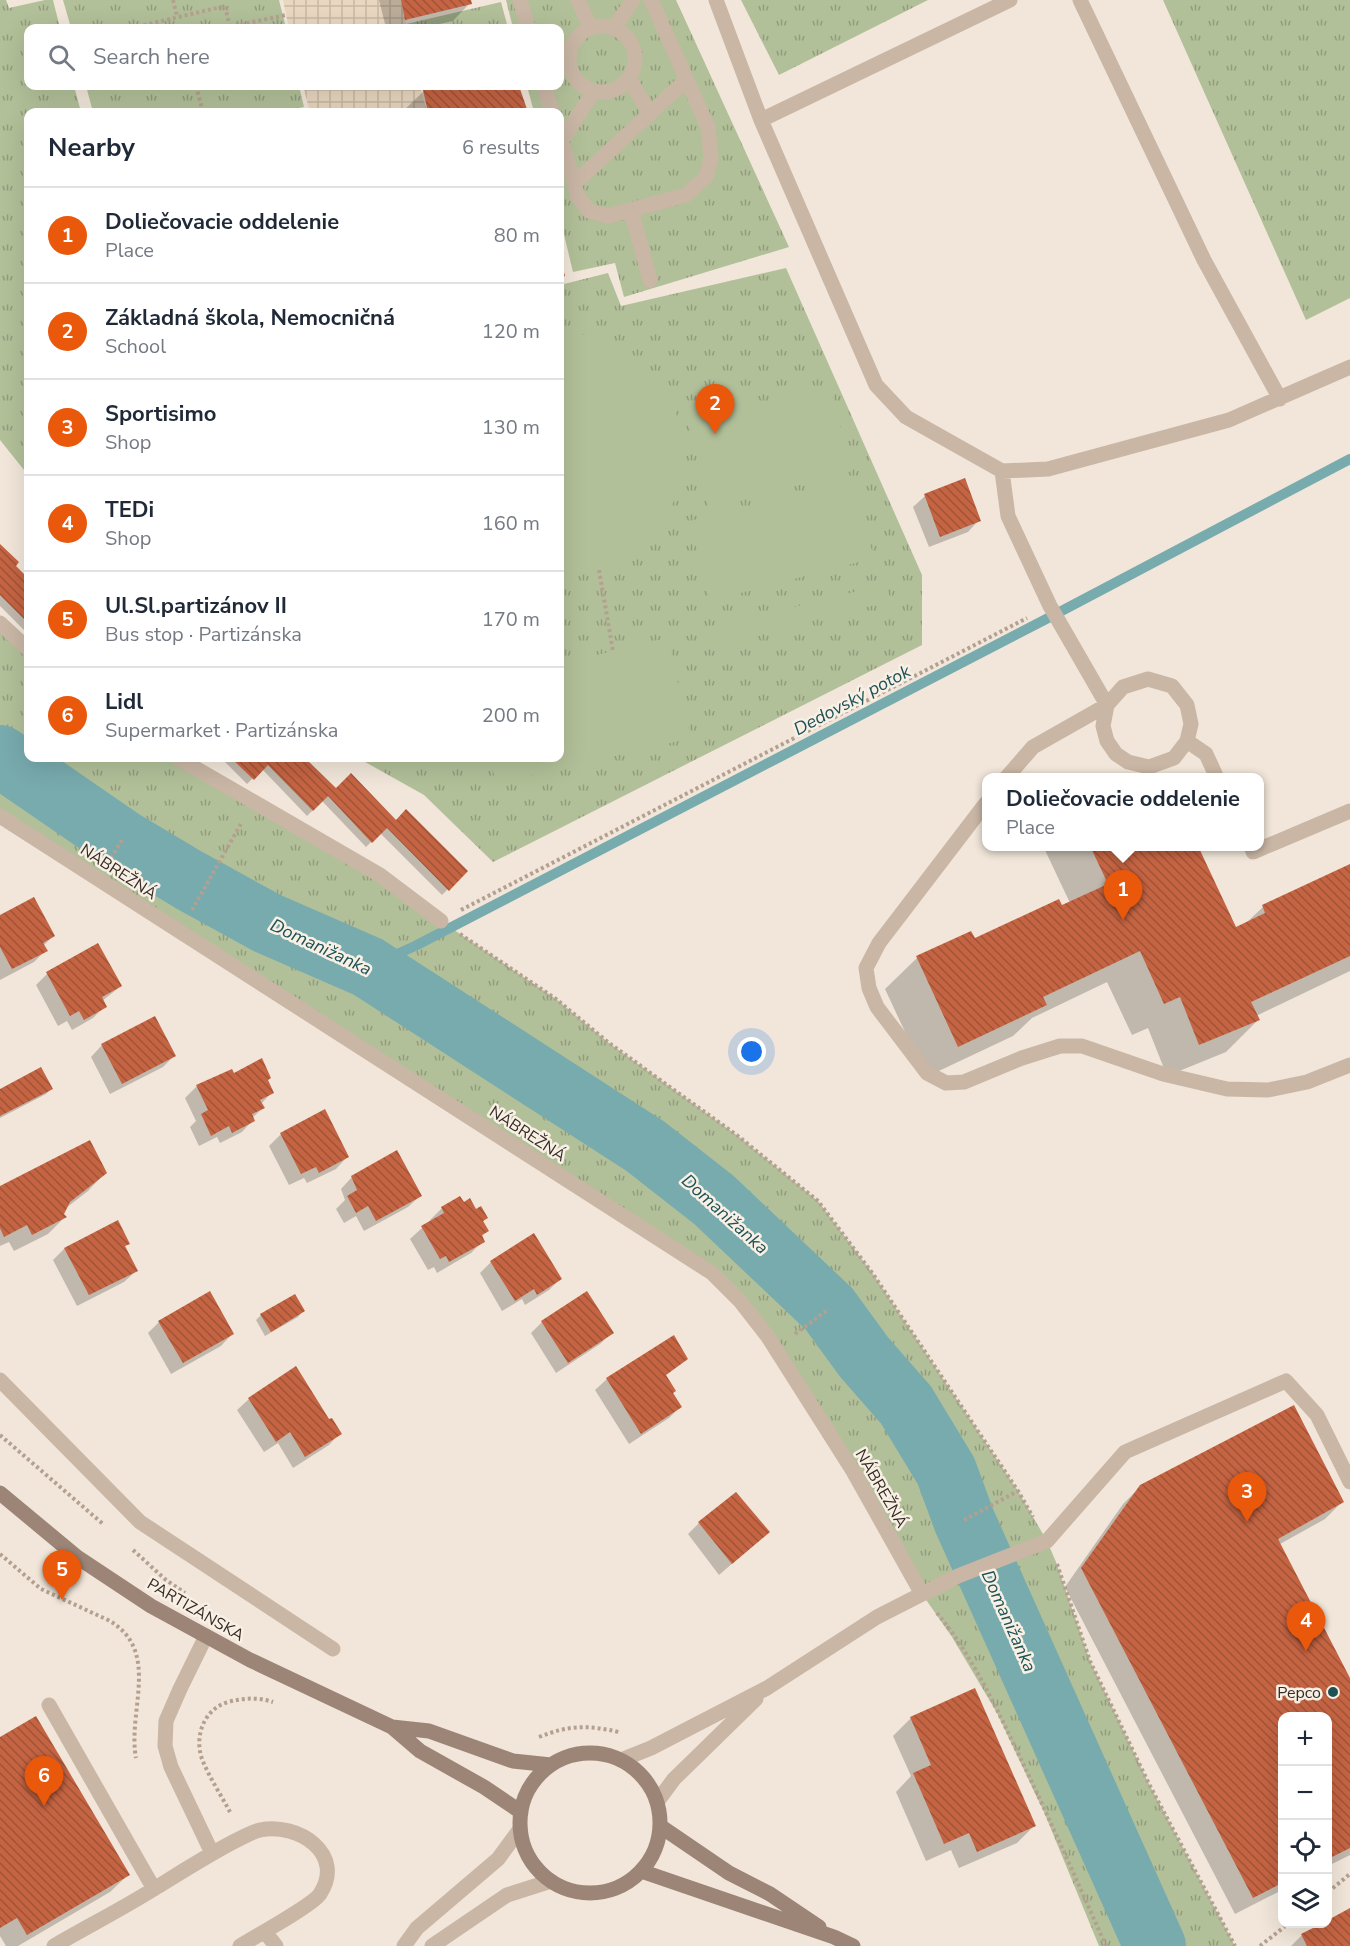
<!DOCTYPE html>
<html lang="en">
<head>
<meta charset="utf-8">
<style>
  body { margin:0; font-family:"Nunito Sans",sans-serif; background:#f2f2f3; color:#1f2937 }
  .controls { position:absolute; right:18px; bottom:18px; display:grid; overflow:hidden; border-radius:12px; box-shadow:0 6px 24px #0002 }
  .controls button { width:54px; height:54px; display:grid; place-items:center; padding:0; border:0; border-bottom:2px solid #e0e1e3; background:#fff; color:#1f2937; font:30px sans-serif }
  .you { position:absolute; left:752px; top:1052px; width:21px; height:21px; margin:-15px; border:4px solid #fff; border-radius:50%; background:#1a73e8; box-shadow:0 0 0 9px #1a73e833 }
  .badge { display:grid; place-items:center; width:39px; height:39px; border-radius:50%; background:#ea580c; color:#fff; font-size:20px; font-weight:700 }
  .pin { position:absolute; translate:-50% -50px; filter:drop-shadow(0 2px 3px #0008) }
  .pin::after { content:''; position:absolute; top:32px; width:21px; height:18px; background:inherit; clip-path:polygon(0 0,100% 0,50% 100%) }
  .popup { position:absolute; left:982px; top:773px; width:282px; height:78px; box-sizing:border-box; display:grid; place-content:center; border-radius:12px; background:#fff; filter:drop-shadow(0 2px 4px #0005); font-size:20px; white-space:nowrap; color:#747a83 }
  .popup b { font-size:22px; color:#1f2937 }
  .popup::after { content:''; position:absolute; left:50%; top:100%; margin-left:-12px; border:12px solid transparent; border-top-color:#fff }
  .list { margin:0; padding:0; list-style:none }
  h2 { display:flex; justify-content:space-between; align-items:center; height:78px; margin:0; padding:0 24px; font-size:26px }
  h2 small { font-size:20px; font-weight:400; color:#747a83 }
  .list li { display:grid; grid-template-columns:39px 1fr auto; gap:18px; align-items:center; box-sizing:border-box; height:96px; padding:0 24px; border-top:2px solid #e0e1e3 }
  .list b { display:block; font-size:22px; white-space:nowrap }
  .list p { margin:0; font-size:20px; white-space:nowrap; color:#747a83 }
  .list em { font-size:20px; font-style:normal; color:#747a83 }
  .icon { flex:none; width:33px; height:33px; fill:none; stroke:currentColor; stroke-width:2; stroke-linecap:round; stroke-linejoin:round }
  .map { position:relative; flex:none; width:1350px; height:1946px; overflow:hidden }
  .search { position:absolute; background:#fff; box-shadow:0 6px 24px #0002; left:24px; top:24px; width:540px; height:66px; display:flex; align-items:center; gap:15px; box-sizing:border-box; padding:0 21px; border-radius:12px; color:#747a83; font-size:22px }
  .panel { position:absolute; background:#fff; box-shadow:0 6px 24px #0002; left:24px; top:108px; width:540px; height:654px; border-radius:12px }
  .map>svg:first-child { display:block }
  .grass { fill:url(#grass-tufts) }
  .pitch { fill:#b2c099 }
  .plaza { fill:url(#plaza-grid) }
  .shadow { fill:#0003 }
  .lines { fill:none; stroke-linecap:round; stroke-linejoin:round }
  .stream { stroke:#78abae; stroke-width:10 }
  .river { stroke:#78abae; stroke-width:62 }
  .building { fill:url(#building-back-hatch) }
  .path { stroke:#b4a090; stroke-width:4; stroke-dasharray:3 3; stroke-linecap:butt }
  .service { stroke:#c9b6a5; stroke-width:15 }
  .minor { stroke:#c9b6a5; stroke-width:15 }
  .tertiary { stroke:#c9b6a5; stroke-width:15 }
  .secondary { stroke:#9c8577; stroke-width:15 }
  .poi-dot { fill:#1d5155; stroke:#f9f0e5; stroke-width:2 }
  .labels { text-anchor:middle; stroke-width:5; stroke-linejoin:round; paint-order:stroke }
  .street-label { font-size:16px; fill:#352b26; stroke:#f9f0e5 }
  .poi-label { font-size:16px; fill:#352b26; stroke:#f9f0e5; text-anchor:end }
  .water-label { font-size:18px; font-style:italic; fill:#1d5155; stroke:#f9f0e5 }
</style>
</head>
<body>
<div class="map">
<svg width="1350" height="1946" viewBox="0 0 1350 1946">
  <defs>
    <pattern id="grass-tufts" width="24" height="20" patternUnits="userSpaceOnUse" patternTransform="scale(1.5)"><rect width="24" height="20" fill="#b2c099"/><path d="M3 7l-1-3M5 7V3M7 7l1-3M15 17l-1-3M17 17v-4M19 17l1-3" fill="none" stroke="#929c7d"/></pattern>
    <pattern id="plaza-grid" width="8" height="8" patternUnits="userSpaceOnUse" patternTransform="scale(1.5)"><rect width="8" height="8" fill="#e9d7c0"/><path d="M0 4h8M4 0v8" fill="none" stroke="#c8b9a5"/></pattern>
    <pattern id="building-back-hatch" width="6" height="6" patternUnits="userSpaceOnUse" patternTransform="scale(1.5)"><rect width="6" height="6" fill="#c56443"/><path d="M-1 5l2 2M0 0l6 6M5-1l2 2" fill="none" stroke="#a15338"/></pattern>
  </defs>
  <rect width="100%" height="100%" fill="#f1e6d9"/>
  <!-- grass -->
  <path class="grass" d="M0 0H6L9 8 45 0H53L60 28H28V86H74L81 112H28V475L0 440Z
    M63 0H279L286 28H71Z
    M506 0H676L789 247 624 297 615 263 573 272 560 218V112H534L527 86H560V28H513Z
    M741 0H928L779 75Z
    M1163 0H1350V298L1306 320Z
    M501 2 508 28H407L406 24Z
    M86 86H299L304 107 278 112H93Z
    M786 268 922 575V645L493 862 424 795 358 758H560V285L608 273 621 306Z
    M0 623 28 649V758H184L441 921 556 999 609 1043 738 1136 818 1201 873 1274 1018 1491 1047 1541 1056 1562 1090 1661 1149 1784 1235 1946H1099L1044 1812 997 1713 952 1637 922 1594 775 1349 712 1273 0 816Z"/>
  <!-- pitch -->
  <path class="pitch" d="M560 333C578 334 596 335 613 343 676 373 703 452 668 513 658 530 643 549 625 558 605 569 581 573 560 578Z
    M829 384 852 471 709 509 689 423Z
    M853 480 874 558 710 601 690 521Z
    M886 584 891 601 722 643 718 626Z
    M667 638 691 738 496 784 490 758H560V664Z"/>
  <!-- plaza -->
  <path class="plaza" d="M283 0H401L407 28H289Z
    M303 86H420L427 112H310Z"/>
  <!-- shadow -->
  <path class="shadow" d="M379 0H469L470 3 453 21 421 28H386Z
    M446 86H518L526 112H402L424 91Z
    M925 496 979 520 968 532 929 547 913 507Z
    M0 545 14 566 28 580V634L0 606Z
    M221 758H275L276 759 278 758H303L336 790 395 822 466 871 442 895 380 833 366 847 322 801 307 816 262 769 247 784Z
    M1045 846H1196L1235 929 1245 924 1263 907 1350 866V971L1256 1016 1258 1020 1226 1052 1167 1076 1148 1028 1132 1035 1107 982 1032 1018 1013 1036 926 1077 885 989 917 958 974 940 1070 903 1044 848Z
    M0 917 53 936 43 946 46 950 34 962 0 980Z
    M47 974 121 986 102 1001 105 1006 93 1018 72 1030 67 1021 58 1026 36 985Z
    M102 1045 175 1055 163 1067 110 1094 91 1057Z
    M232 1071 233 1075 266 1080 272 1092 261 1104 263 1108 252 1118 253 1120 242 1132 220 1143 217 1137 199 1146 190 1127 196 1121 185 1098 196 1087Z
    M51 1089 46 1094 0 1118V1090Z
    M325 1111 347 1157 336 1169 307 1183 304 1178 289 1185 269 1146 280 1135Z
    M105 1173 88 1191 66 1208 62 1215 65 1217 48 1234 14 1251 9 1242 0 1246V1188Z
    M352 1177 420 1196 408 1207 364 1231 356 1216 344 1223 336 1209 345 1200 341 1189Z
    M463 1205 486 1218 482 1222 487 1231 481 1237 483 1241 471 1253 437 1273 434 1267 428 1270 410 1239 422 1228 431 1222 430 1220 442 1208Z
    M128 1243 124 1247 136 1271 124 1282 77 1306 53 1260 64 1249Z
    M491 1262 560 1279 549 1290 525 1305 522 1299 502 1311 480 1273Z
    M303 1311 298 1317 265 1336 256 1320 261 1315Z
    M159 1322 232 1334 221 1346 171 1374 148 1333Z
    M542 1322 612 1332 600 1344 556 1373 531 1333Z
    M686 1359 665 1376 672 1394 680 1407 669 1418 629 1444 595 1390 607 1379Z
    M249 1399 329 1421 340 1433 329 1445 293 1468 278 1443 264 1452 237 1410Z
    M1141 1486 1342 1502 1325 1519 1280 1544 1350 1681V1855L1328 1866V1716H1282V1890L1235 1914 1065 1587 1123 1504Z
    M699 1523 756 1543 719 1575 688 1534Z
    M911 1718 1034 1826 1017 1843 959 1868 951 1850 926 1861 896 1792 911 1776 893 1736Z
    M0 1738 128 1875 110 1892 18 1946H6L0 1936Z
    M1350 1910V1946H1291L1302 1935 1328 1924V1922Z"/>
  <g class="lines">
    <!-- stream -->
    <path class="stream" d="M368 967 415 946 1052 616 1350 459"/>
    <!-- river -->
    <path class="river" d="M0 756 122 840 189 880 267 923 368 967 645 1146 714 1200 829 1309 864 1357 906 1405 946 1471 964 1520 1155 1946"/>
  </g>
  <!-- building -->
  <path class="building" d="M401 0H471L472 4 405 20Z
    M440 86H519L528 112H428L423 90Z
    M560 257 565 276 560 278Z
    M965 478 981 521 940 537 924 494Z
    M0 544 19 562 16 566 28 578V623L0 595Z
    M231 758H305L336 788 351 773 396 820 406 809 468 871 449 891 387 828 372 843 328 796 313 811 268 765 254 780Z
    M1090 846H1198L1236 927 1265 913 1262 905 1350 864V956L1251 1002 1260 1020 1199 1045 1180 997 1164 1004 1140 951 1043 997 1047 1005 958 1047 916 956 971 931 975 938 1059 899 1062 905 1108 884Z
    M34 897 55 936 43 943 48 951 12 969 0 947V915Z
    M98 943 122 986 102 997 107 1007 84 1020 79 1011 70 1016 46 972Z
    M155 1016 176 1056 122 1084 101 1044Z
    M262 1058 271 1078 268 1080 274 1093 260 1100 265 1108 252 1114 255 1121 232 1133 229 1126 211 1136 201 1114 208 1110 196 1085 232 1069 234 1073Z
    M41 1067 53 1089 0 1116V1089Z
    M325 1109 349 1157 319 1173 316 1167 301 1174 280 1133Z
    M90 1140 107 1173 70 1202 64 1214 67 1217 32 1235 27 1225 4 1237 0 1228V1186Z
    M397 1150 422 1196 376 1221 368 1206 356 1213 347 1196 357 1190 351 1176Z
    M460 1196 464 1202 470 1198 476 1209 481 1206 488 1218 483 1221 489 1231 482 1235 485 1242 449 1262 446 1256 440 1259 421 1226 444 1213 441 1207Z
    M118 1220 130 1244 125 1246 138 1271 89 1295 64 1248Z
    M534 1233 562 1279 537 1295 534 1289 515 1301 490 1261Z
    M210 1291 234 1334 183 1363 158 1321Z
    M587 1291 614 1333 568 1363 541 1321Z
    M295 1294 305 1311 271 1332 260 1314Z
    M674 1335 688 1359 666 1375 676 1391 673 1393 682 1407 641 1434 606 1378Z
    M296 1366 329 1419 332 1418 342 1434 305 1457 290 1432 276 1442 248 1398Z
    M1294 1405 1344 1502 1278 1539 1350 1678V1848L1328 1859V1716H1282V1883L1253 1898 1081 1568 1140 1485Z
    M736 1492 770 1532 732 1564 698 1522Z
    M975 1688 1036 1826 977 1852 969 1833 944 1844 913 1773 931 1765 910 1717Z
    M36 1716 130 1875 27 1935 17 1918 0 1928V1737Z
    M1350 1908V1946H1307L1301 1934 1321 1924H1328V1920Z"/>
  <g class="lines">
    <!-- path -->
    <path class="path" d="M173 0 177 16
      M229 27 286 15
      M132 28 225 6 230 28
      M196 86 203 112
      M599 570 613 651
      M111 858 122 840
      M192 910 242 822
      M461 910 1027 618
      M460 934 556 999 609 1043 738 1136 818 1201 873 1274 1018 1491 1033 1517
      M795 1334 829 1309
      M0 1435 103 1524
      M964 1520 1018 1491
      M133 1550 166 1580 185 1593
      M0 1554 41 1589 108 1620C162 1650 127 1711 136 1758
      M1057 1564 1090 1661 1149 1784 1235 1946
      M937 1613C971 1654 994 1703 1017 1751 1048 1815 1077 1881 1106 1946
      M539 1737C569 1725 588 1725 619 1732
      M230 1812C221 1795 209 1777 202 1759 194 1736 204 1709 228 1702 243 1698 258 1697 273 1702
      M1328 1892 1350 1874
      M1260 1946 1288 1924"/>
    <!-- service -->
    <path class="service" d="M520 0 528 28
      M578 0 591 28
      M716 0 761 120 876 385 906 417 1002 471 1008 516 1050 606 1107 705 1103 726 1107 741 1116 754 1128 762 1149 767 1174 758 1187 741 1191 724 1187 705 1172 686 1148 679 1123 687 1107 705 1033 747 1006 778
      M1080 0 1204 260 1280 399
      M569 59a33 33 0 1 1 66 0a33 33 0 1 1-66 0Z
      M614 28 633 0
      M629 78 650 114
      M544 86 552 112
      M761 120 1010 0
      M560 136 578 197 589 211 608 216 686 195 706 177 711 158 708 127 651 0
      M561 142 594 91
      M574 184 686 80
      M631 210 650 280
      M1002 471 1048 469 1229 420 1350 367
      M0 623 28 649
      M1187 741 1206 754 1217 778
      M178 758 380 875 441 921
      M986 803 879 943 866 968 869 988 877 1007 927 1073 946 1083 964 1082 1022 1058 1060 1046H1082L1163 1074 1227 1089 1268 1090 1307 1082 1350 1065
      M1251 846 1253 852 1350 811
      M0 1380 140 1522 333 1649
      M922 1594 958 1576 1047 1541 1125 1452 1286 1381 1317 1415 1350 1482
      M206 1636 180 1689 166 1721 165 1746 171 1767 212 1853
      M49 1705 154 1889
      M265 1932 276 1946
      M54 1946C88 1926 124 1908 157 1887 183 1871 208 1855 235 1841 243 1837 252 1832 260 1830 298 1822 346 1854 320 1894 313 1905 254 1937 240 1946"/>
    <!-- minor -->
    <path class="minor" d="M0 816 712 1273 740 1301 768 1337 853 1471 922 1594 877 1617 767 1688 651 1748 621 1760
      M657 1802 674 1779 756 1699"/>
    <!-- tertiary -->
    <path class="tertiary" d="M404 1946 417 1928 498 1859 520 1829
      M432 1946 507 1895 551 1881"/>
    <!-- secondary -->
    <path class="secondary" d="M0 1493 77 1557 151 1606 250 1660 392 1727 420 1751 484 1787 521 1812
      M392 1727 429 1731 513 1761 551 1765
      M520 1823a70 70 0 1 1 140 0a70 70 0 1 1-140 0Z
      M660 1826 729 1873 770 1894 819 1927
      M641 1871 834 1937 853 1946"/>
  </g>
  <!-- markers -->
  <circle class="poi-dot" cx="1333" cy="1692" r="6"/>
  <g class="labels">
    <!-- street labels -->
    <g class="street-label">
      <text transform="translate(119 871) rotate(33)" y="6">NÁBREŽNÁ</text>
      <text transform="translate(528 1133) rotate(33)" y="6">NÁBREŽNÁ</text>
      <text transform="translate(882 1488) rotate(60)" y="6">NÁBREŽNÁ</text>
      <text transform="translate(196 1609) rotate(30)" y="6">PARTIZÁNSKA</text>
    </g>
    <!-- poi labels -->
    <g class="poi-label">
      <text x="1321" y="1698">Pepco</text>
    </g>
    <!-- water labels -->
    <g class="water-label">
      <text transform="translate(852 700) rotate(-28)" y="6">Dedovský potok</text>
      <text transform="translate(321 947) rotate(25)" y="6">Domanižanka</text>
      <text transform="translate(725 1214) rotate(42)" y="6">Domanižanka</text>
      <text transform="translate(1009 1621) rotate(66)" y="6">Domanižanka</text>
    </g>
  </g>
</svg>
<div class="controls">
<button>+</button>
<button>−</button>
<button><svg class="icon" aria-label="locate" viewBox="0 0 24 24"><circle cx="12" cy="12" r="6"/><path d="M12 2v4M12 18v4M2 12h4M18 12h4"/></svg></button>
<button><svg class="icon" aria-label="layers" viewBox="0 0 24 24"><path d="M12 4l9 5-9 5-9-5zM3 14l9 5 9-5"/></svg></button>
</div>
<div class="you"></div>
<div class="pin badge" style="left:1123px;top:920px">1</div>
<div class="popup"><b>Doliečovacie oddelenie</b>Place</div>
<div class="pin badge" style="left:715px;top:434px">2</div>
<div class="pin badge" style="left:1247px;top:1522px">3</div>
<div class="pin badge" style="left:1306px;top:1651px">4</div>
<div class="pin badge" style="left:62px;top:1600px">5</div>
<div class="pin badge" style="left:44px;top:1806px">6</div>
<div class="search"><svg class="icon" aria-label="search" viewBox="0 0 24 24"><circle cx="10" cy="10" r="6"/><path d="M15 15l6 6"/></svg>Search here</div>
<section class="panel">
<h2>Nearby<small>6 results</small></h2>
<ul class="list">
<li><span class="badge">1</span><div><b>Doliečovacie oddelenie</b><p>Place</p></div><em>80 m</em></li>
<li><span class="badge">2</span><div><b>Základná škola, Nemocničná</b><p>School</p></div><em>120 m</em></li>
<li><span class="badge">3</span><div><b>Sportisimo</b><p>Shop</p></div><em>130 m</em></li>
<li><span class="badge">4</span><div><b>TEDi</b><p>Shop</p></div><em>160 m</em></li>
<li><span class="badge">5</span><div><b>Ul.Sl.partizánov II</b><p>Bus stop · Partizánska</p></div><em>170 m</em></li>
<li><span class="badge">6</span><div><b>Lidl</b><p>Supermarket · Partizánska</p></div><em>200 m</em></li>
</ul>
</section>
</div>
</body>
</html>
